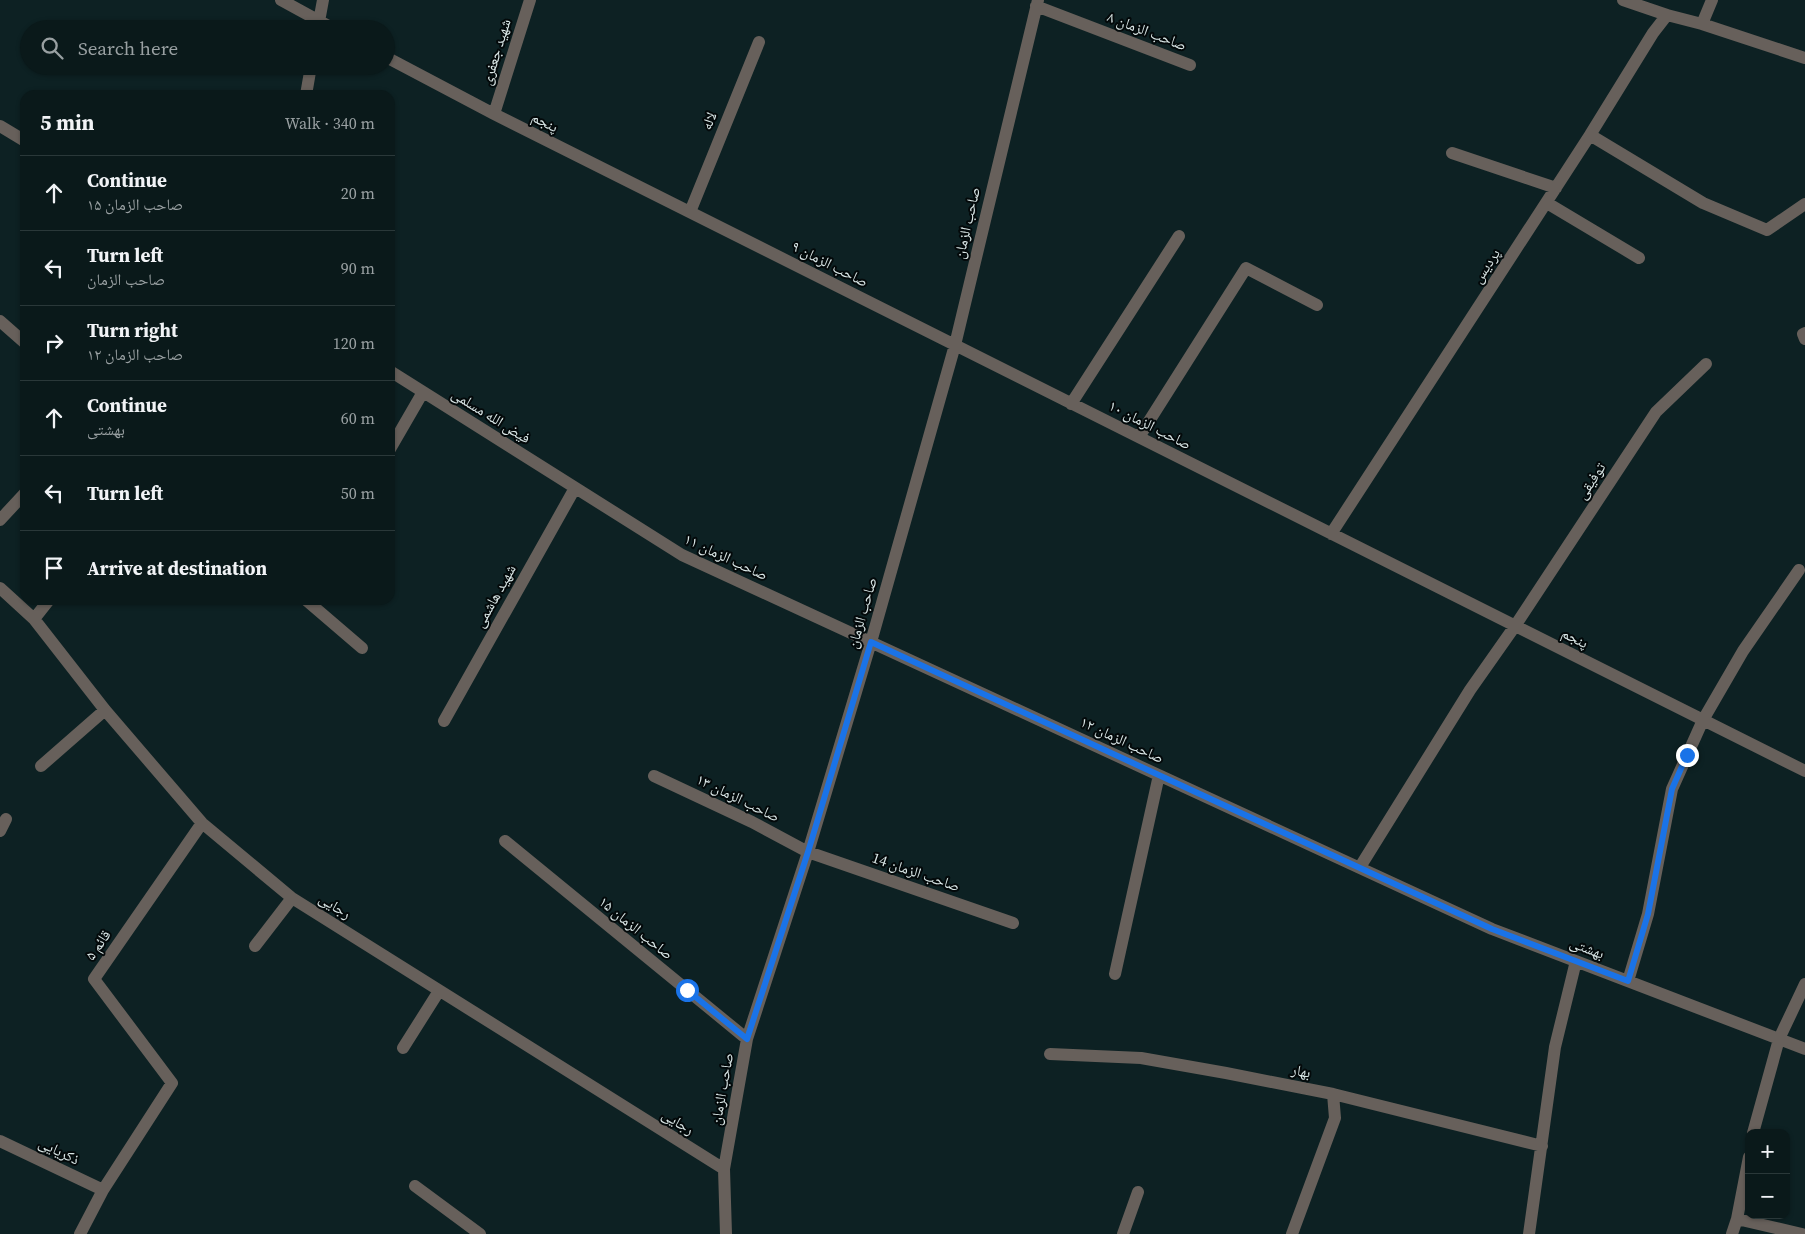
<!DOCTYPE html>
<html lang="en">
<head>
<meta charset="utf-8">
<style>
  body { margin:0; font-family:"Source Serif 4","Noto Naskh Arabic",serif; background:#182627; color:#f1f3f6 }
  .controls { position:absolute; right:15px; bottom:15px; display:grid; overflow:hidden; border-radius:10px; box-shadow:0 1px 4px #0004 }
  .controls button { width:45px; height:45px; display:grid; place-items:center; padding:0; border:0; border-bottom:1px solid #2a3839; background:#0a191a; color:#f1f3f6; font:25px sans-serif }
  .stop { position:absolute; width:15px; height:15px; margin:-11px; border:4px solid #1a73e8; border-radius:50%; background:#fff }
  .stop.end { background:#1a73e8; border-color:#fff; box-shadow:0 1px 5px #0008 }
  .list { margin:0; padding:0; list-style:none }
  h2 { display:flex; justify-content:space-between; align-items:center; height:65px; margin:0; padding:0 20px; font-size:21px }
  h2 small { font-size:16px; font-weight:400; color:#99a0a2 }
  .list li { display:grid; grid-template-columns:32px 1fr auto; gap:15px; align-items:center; box-sizing:border-box; height:75px; padding:0 20px; border-top:1px solid #2a3839 }
  .list b { display:block; font-size:19px; white-space:nowrap }
  .list p { margin:0; font-size:16px; white-space:nowrap; color:#99a0a2 }
  .list em { font-size:16px; font-style:normal; color:#99a0a2 }
  .icon { flex:none; width:28px; height:28px; fill:none; stroke:currentColor; stroke-width:2; stroke-linecap:round; stroke-linejoin:round }
  .map { position:relative; flex:none; width:1805px; height:1234px; overflow:hidden }
  .search { position:absolute; background:#0a191a; box-shadow:0 1px 4px #0004; left:20px; top:20px; width:375px; height:55px; display:flex; align-items:center; gap:12px; box-sizing:border-box; padding:0 18px; border-radius:28px; color:#99a0a2; font-size:19px }
  .panel { position:absolute; background:#0a191a; box-shadow:0 1px 4px #0004; left:20px; top:90px; width:375px; height:515px; border-radius:15px }
  .map>svg:first-child { display:block }
  .lines { fill:none; stroke-linecap:round; stroke-linejoin:round }
  .minor { stroke:#67605b; stroke-width:12 }
  .route { stroke:#1a73e8; stroke-width:6 }
  .labels { text-anchor:middle; stroke-width:4; stroke-linejoin:round; paint-order:stroke }
  .street-label { font-size:15px; fill:#dae7e7; stroke:#03090a }
</style>
</head>
<body>
<div class="map">
<svg width="1805" height="1234" viewBox="0 0 1805 1234">
  <rect width="100%" height="100%" fill="#0d2123"/>
  <g class="lines">
    <!-- minor -->
    <path class="minor" d="M281 0 334 29
      M1623 0 1667 15 1702 24 1805 58
      M1036 6 1190 65
      M1702 24 1712 0
      M318 27 323 0
      M386 57 494 114 1805 771
      M306 95 311 66
      M494 114 530 0
      M0 126 25 141
      M1590 135 1703 203 1767 230 1805 204
      M1452 153 1556 188
      M1547 203 1639 258
      M690 212 759 42
      M0 321 25 343
      M1805 333 1803 334 1805 339
      M390 371 682 555 1492 929 1805 1049
      M1071 404 1179 236
      M1139 437 1246 268 1317 305
      M390 449 423 392
      M0 520 25 493
      M1331 534 1590 135 1653 33 1667 15
      M0 588 34 619 105 710 202 823 292 898 724 1169
      M306 600 362 648
      M34 619 49 600
      M444 721 575 488
      M41 766 105 710
      M654 776 752 822 808 852 1013 923
      M0 831 6 819
      M505 841 747 1039
      M1360 867 1470 690 1515 626 1656 412 1706 364
      M255 946 292 898
      M1115 974 1159 775
      M1628 981 1648 914 1672 789 1703 720 1743 651 1799 570
      M403 1048 439 991
      M1050 1054 1141 1058 1226 1073 1333 1094 1542 1146
      M1753 1133 1779 1039 1805 984
      M0 1141 103 1190
      M415 1186 480 1234
      M1737 1219 1802 1234
      M80 1234 103 1190 172 1083 94 979 202 823
      M726 1234 724 1169 747 1039 808 852 871 642 955 345 1038 0
      M1123 1234 1138 1192
      M1292 1234 1335 1118 1333 1094
      M1529 1234 1555 1047 1576 961
      M1732 1234 1737 1219 1749 1157"/>
  </g>
  <g class="lines">
    <!-- route -->
    <path class="route" d="M687 990 747 1039 808 852 871 642 1492 929 1628 981 1648 914 1672 789 1687 755"/>
  </g>
  <g class="labels">
    <!-- street labels -->
    <g class="street-label">
      <text transform="translate(1147 31) rotate(21)" y="5">صاحب الزمان ۸</text>
      <text transform="translate(496 52) rotate(-73)" y="5">شهید جعفری</text>
      <text transform="translate(709 121) rotate(-68)" y="5">لاله</text>
      <text transform="translate(545 122) rotate(27)" y="5">پنجم</text>
      <text transform="translate(967 223) rotate(-77)" y="5">صاحب الزمان</text>
      <text transform="translate(830 264) rotate(27)" y="5">صاحب الزمان ۹</text>
      <text transform="translate(1486 266) rotate(-57)" y="5">پردیس</text>
      <text transform="translate(491 416) rotate(32)" y="5">فیض الله مسلمی</text>
      <text transform="translate(1150 425) rotate(27)" y="5">صاحب الزمان ۱۰</text>
      <text transform="translate(1591 481) rotate(-57)" y="5">توفیقی</text>
      <text transform="translate(726 557) rotate(25)" y="5">صاحب الزمان ۱۱</text>
      <text transform="translate(495 596) rotate(-61)" y="5">شهید هاشمی</text>
      <text transform="translate(862 613) rotate(-74)" y="5">صاحب الزمان</text>
      <text transform="translate(1575 638) rotate(27)" y="5">پنجم</text>
      <text transform="translate(1122 740) rotate(25)" y="5">صاحب الزمان ۱۲</text>
      <text transform="translate(738 798) rotate(26)" y="5">صاحب الزمان ۱۳</text>
      <text transform="translate(916 872) rotate(19)" y="5">صاحب الزمان 14</text>
      <text transform="translate(335 906) rotate(32)" y="5">رجایی</text>
      <text transform="translate(636 928) rotate(39)" y="5">صاحب الزمان ۱۵</text>
      <text transform="translate(98 945) rotate(-55)" y="5">قائم ۵</text>
      <text transform="translate(1587 948) rotate(21)" y="5">بهشتی</text>
      <text transform="translate(1301 1071) rotate(11)" y="5">بهار</text>
      <text transform="translate(722 1089) rotate(-80)" y="5">صاحب الزمان</text>
      <text transform="translate(678 1122) rotate(32)" y="5">رجایی</text>
      <text transform="translate(59 1151) rotate(26)" y="5">ذکریایی</text>
    </g>
  </g>
</svg>
<div class="controls">
<button>+</button>
<button>−</button>
</div>
<div class="stop" style="left:687px;top:990px"></div>
<div class="stop end" style="left:1687px;top:755px"></div>
<div class="search"><svg class="icon" aria-label="search" viewBox="0 0 24 24"><circle cx="10" cy="10" r="6"/><path d="M15 15l6 6"/></svg>Search here</div>
<section class="panel">
<h2>5 min<small>Walk · 340 m</small></h2>
<ul class="list">
<li><svg class="icon" aria-label="ahead" viewBox="0 0 24 24"><path d="M12 20V5M6 11l6-6 6 6"/></svg><div><b>Continue</b><p>صاحب الزمان ۱۵</p></div><em>20 m</em></li>
<li><svg class="icon" aria-label="left" viewBox="0 0 24 24"><path d="M17 20v-9H6M10 6l-5 5 5 5"/></svg><div><b>Turn left</b><p>صاحب الزمان</p></div><em>90 m</em></li>
<li><svg class="icon" aria-label="right" viewBox="0 0 24 24"><path d="M7 20v-9h11M14 6l5 5-5 5"/></svg><div><b>Turn right</b><p>صاحب الزمان ۱۲</p></div><em>120 m</em></li>
<li><svg class="icon" aria-label="ahead" viewBox="0 0 24 24"><path d="M12 20V5M6 11l6-6 6 6"/></svg><div><b>Continue</b><p>بهشتی</p></div><em>60 m</em></li>
<li><svg class="icon" aria-label="left" viewBox="0 0 24 24"><path d="M17 20v-9H6M10 6l-5 5 5 5"/></svg><div><b>Turn left</b></div><em>50 m</em></li>
<li><svg class="icon" aria-label="arrive" viewBox="0 0 24 24"><path d="M6 21V4h12l-3 4 3 4H6"/></svg><div><b>Arrive at destination</b></div></li>
</ul>
</section>
</div>
</body>
</html>
